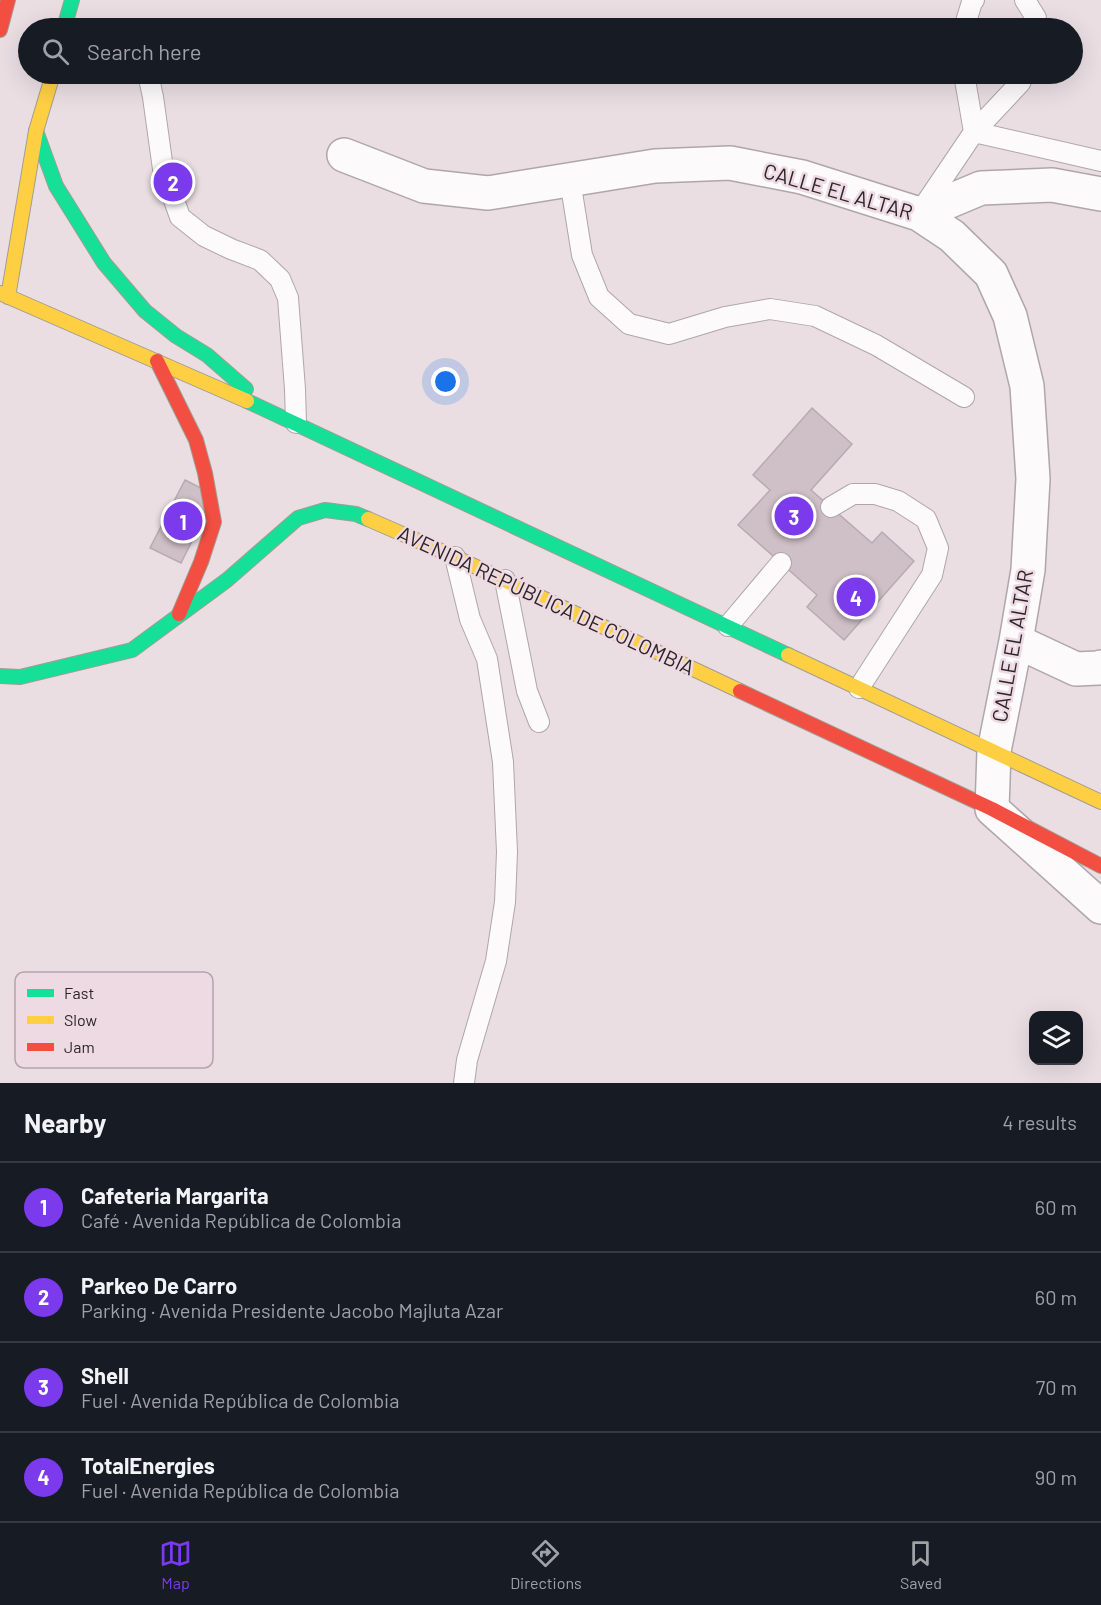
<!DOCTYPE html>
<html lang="en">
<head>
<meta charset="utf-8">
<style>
  body { margin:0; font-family:Barlow,sans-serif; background:#242831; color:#f1f3f6 }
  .controls { position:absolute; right:18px; bottom:18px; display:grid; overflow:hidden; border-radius:12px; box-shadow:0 6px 24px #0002 }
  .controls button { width:54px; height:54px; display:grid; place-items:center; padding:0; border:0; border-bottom:2px solid #363941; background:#171b24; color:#f1f3f6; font:30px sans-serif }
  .you { position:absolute; left:446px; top:382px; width:21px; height:21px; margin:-15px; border:4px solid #fff; border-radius:50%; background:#1a73e8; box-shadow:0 0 0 9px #1a73e833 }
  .badge { display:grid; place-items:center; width:39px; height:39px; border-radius:50%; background:#7c3aed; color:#fff; font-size:20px; font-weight:700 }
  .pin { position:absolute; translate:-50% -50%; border:3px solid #fff; box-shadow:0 2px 6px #0006 }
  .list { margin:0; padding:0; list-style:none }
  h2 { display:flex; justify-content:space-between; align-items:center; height:78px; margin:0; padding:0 24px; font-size:26px }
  h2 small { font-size:20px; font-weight:400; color:#9ea1a6 }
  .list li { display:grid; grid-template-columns:39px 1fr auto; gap:18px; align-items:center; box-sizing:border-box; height:90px; padding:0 24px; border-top:2px solid #363941 }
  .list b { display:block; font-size:22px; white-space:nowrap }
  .list p { margin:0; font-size:20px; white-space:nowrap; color:#9ea1a6 }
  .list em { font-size:20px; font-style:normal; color:#9ea1a6 }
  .icon { flex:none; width:33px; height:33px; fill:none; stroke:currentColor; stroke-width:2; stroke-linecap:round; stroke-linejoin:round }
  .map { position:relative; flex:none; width:1101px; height:1083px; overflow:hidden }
  .search { position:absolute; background:#171b24; box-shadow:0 6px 24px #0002; left:18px; right:18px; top:18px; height:66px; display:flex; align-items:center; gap:15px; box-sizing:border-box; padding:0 21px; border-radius:33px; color:#9ea1a6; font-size:22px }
  .sheet { height:438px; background:#171b24 }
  nav { display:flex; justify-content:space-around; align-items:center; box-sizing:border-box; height:84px; border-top:2px solid #363941; background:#171b24; font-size:16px; color:#9ea1a6 }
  nav a { display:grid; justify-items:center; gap:3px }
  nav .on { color:#7c3aed }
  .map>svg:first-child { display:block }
  .building { fill:#cfbfc6; stroke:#b5acb0; stroke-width:1.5 }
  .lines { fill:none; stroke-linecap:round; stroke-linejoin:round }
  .lane-casing { stroke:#afa6aa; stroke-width:22 }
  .street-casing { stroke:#afa6aa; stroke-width:36 }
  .fast-casing { stroke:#a19d92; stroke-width:16 }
  .slow-casing { stroke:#a19d92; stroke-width:16 }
  .jam-casing { stroke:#a19d92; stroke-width:16 }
  .lane { stroke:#fcfafb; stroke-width:20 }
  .street { stroke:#fcfafb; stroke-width:33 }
  .fast { stroke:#16e098; stroke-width:14 }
  .slow { stroke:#ffcf43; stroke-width:14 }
  .jam { stroke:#f24e42; stroke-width:14 }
  .labels { text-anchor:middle; stroke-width:5; stroke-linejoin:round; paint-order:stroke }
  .street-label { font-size:21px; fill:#2c2528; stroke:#eedae2 }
  .key { fill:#eedae2; stroke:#b4a4aa; stroke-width:1.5 }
  .key-label { font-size:16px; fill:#2c2528 }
</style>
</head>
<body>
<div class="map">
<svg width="1101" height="1083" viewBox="0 0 1101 1083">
  <rect width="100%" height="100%" fill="#eadee3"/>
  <!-- building -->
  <path class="building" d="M812 408 852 444 811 490 872 543 882 532 914 561 844 640 807 607 817 595 738 525 770 490 753 475Z
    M185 480 215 495 181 563 150 548Z"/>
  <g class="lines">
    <!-- lane casing -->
    <g class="lane-casing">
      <path id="lane" d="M1025 0 1036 18 1035 28
        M964 28 972 2 974 0
        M148 74 153 97 163 169 180 217 204 236 231 249 260 260 280 279 288 298 295 389 296 423
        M974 132 1101 161
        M974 132 1020 83 1024 74
        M570 180 582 255 599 297 629 324 669 334 725 317 770 309 815 316 876 345 964 397
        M922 209 974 132 964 74
        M831 507 853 494H875L898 501 926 519 938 548 932 575 859 688
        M455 557 470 619 487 659 503 762 507 852 505 902 496 961 467 1060 464 1083
        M505 580 527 691 539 722
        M728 626 781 563"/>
    </g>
    <!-- street casing -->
    <g class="street-casing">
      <path id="street" d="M344 155 424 186 488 193 655 166 730 163 802 177 919 214 952 236 991 274 1010 316 1027 386 1033 479 1028 570 1016 641 994 751 992 809 1101 907
        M919 214 981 188 1052 185 1101 194
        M1016 641 1076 669 1098 668 1101 667"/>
    </g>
    <!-- fast casing -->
    <g class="fast-casing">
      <path id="fast" d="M64 28 72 0
        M36 131 56 186 104 263 145 311 176 336 207 355 246 389
        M247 401 788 655
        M0 676 20 677 132 650 227 580 298 518 325 510 356 514 368 519"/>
    </g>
    <!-- slow casing -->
    <g class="slow-casing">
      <path id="slow" d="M0 293 247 401
        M8 297 36 131 53 74
        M368 519 455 557 740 691
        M788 655 1101 802"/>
    </g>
    <!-- jam casing -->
    <g class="jam-casing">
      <path id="jam" d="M0 30 8 0
        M157 361 196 440 205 473 214 522 201 562 179 614
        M740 691 992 809 1101 866"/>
    </g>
    <!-- lane -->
    <use href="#lane" class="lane"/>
    <!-- street -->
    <use href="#street" class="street"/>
    <!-- fast -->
    <use href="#fast" class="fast"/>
    <!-- slow -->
    <use href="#slow" class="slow"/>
    <!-- jam -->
    <use href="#jam" class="jam"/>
  </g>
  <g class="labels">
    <!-- street labels -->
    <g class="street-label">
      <text transform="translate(838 192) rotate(16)" y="7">CALLE EL ALTAR</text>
      <text transform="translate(546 601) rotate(25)" y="7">AVENIDA REPÚBLICA DE COLOMBIA</text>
      <text transform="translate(1013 646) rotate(-80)" y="7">CALLE EL ALTAR</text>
    </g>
  </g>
  <!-- legend -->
  <rect x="15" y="972" width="198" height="96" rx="9" class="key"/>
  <rect x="27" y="989" width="27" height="8" fill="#16e098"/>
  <rect x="27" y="1016" width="27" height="8" fill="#ffcf43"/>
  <rect x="27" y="1043" width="27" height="8" fill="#f24e42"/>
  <g class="key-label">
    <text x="64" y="999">Fast</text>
    <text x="64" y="1026">Slow</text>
    <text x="64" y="1053">Jam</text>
  </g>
</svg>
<div class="controls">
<button><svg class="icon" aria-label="layers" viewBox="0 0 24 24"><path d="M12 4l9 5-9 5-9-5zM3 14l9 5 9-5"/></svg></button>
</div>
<div class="you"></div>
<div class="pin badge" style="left:183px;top:521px">1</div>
<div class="pin badge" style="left:173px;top:182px">2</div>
<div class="pin badge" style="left:794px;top:516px">3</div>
<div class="pin badge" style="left:856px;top:597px">4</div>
<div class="search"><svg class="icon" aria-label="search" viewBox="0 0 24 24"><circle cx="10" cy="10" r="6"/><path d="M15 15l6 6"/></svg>Search here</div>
</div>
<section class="sheet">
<h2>Nearby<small>4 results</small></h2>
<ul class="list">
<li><span class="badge">1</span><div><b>Cafeteria Margarita</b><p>Café · Avenida República de Colombia</p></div><em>60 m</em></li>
<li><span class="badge">2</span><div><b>Parkeo De Carro</b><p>Parking · Avenida Presidente Jacobo Majluta Azar</p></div><em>60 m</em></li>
<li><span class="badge">3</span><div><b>Shell</b><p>Fuel · Avenida República de Colombia</p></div><em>70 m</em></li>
<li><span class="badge">4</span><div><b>TotalEnergies</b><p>Fuel · Avenida República de Colombia</p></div><em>90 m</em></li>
</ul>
</section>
<nav>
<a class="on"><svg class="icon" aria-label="map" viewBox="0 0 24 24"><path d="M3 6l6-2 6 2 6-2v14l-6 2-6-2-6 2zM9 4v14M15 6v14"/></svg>Map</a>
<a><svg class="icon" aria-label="directions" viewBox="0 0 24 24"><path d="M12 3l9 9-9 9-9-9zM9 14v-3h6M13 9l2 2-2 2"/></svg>Directions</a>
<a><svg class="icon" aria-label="saved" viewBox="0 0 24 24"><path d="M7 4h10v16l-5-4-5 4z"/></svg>Saved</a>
</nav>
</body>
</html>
